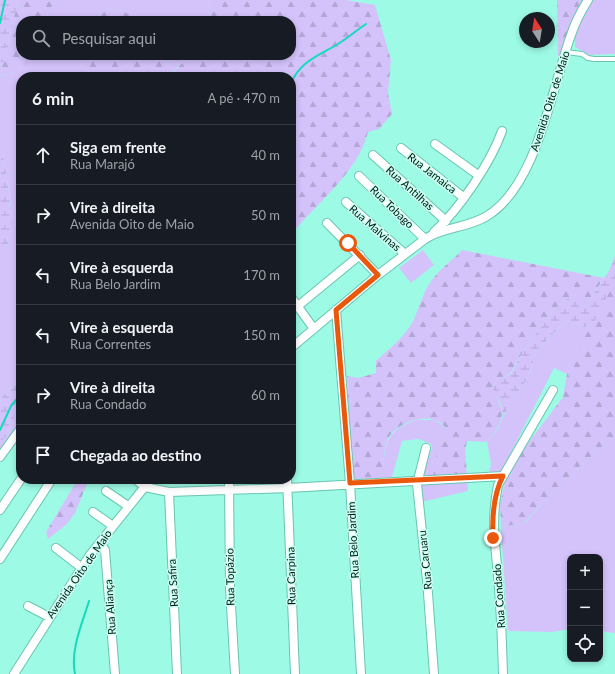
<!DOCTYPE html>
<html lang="pt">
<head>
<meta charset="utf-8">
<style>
  body { margin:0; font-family:Lato,sans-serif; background:#20242c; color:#f1f3f6 }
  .controls { position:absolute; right:12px; bottom:12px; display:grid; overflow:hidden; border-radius:8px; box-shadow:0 2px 6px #0003 }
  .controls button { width:36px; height:36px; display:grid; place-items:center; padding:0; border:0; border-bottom:1px solid #363941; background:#171b24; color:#f1f3f6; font:20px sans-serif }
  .compass { position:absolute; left:519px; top:12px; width:36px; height:36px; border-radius:50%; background:#171b24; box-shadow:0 2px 6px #0003; rotate:348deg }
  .stop { position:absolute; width:12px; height:12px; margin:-9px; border:3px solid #ea580c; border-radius:50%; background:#fff }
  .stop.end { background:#ea580c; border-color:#fff; box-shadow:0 1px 4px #0008 }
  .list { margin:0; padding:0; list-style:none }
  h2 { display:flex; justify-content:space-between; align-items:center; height:52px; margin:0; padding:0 16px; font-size:17px }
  h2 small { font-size:13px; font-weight:400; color:#9ea1a6 }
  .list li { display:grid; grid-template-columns:26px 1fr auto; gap:12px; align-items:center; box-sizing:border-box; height:60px; padding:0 16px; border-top:1px solid #363941 }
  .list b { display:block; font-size:15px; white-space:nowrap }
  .list p { margin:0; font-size:13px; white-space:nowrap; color:#9ea1a6 }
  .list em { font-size:13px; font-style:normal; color:#9ea1a6 }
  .icon { flex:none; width:22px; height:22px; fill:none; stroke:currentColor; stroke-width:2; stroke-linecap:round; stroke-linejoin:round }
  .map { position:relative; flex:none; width:615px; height:674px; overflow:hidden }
  .search { position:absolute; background:#171b24; box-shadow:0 2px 6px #0003; left:16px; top:16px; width:280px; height:44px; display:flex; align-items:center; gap:10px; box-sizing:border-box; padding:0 14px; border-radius:16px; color:#9ea1a6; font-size:15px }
  .panel { position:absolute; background:#171b24; box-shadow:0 2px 6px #0003; left:16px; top:72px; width:280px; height:412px; border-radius:16px }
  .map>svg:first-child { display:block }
  .grass { fill:#d4c3fb }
  .forest { fill:url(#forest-firs) }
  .wetland { fill:url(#wetland-marsh) }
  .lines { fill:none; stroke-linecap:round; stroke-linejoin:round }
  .stream { stroke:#16dabd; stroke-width:2 }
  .lane-casing { stroke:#68c5b1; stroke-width:6 }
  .street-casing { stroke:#68c5b1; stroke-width:10 }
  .lane { stroke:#fff; stroke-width:4 }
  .street { stroke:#fff; stroke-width:8 }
  .route { stroke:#ea580c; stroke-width:5 }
  .labels { text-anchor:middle; stroke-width:3; stroke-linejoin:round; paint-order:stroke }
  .street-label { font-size:11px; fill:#001b15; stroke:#cafff2 }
</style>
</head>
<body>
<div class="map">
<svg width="615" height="674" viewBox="0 0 615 674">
  <defs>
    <pattern id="forest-firs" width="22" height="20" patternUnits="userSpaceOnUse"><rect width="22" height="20" fill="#d4c3fb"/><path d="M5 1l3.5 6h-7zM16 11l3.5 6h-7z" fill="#b4a7d6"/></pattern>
    <pattern id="wetland-marsh" width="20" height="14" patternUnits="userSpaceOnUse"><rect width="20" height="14" fill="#d4c3fb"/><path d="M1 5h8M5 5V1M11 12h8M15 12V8" fill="none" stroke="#b4a7d6"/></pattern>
  </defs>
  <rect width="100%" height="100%" fill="#9dfae5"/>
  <!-- grass -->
  <path class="grass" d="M56 0H210L207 7 212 21H141L123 11 108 9 92 21H43Z
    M581 0H615V54L589 55 575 47V14Z
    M30 55H86L78 68 77 77H21V377L2 397 0 402V251C6 247 9 243 11 236 15 218 6 174 3 154L0 150V76C14 74 25 70 30 55Z
    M169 55H199L182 63 167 77Z
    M423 250 434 265 411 283 399 268Z
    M566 321 585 327 593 324 568 368 567 374 554 368 501 472 489 473 491 463 487 442 498 429 503 417 528 377 537 350Z
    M21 406V421L0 451V443L10 432 15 414Z
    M417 420H435L447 429 438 446 467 475 468 491 421 502 419 484 432 448 431 444 419 439 402 441 392 477 382 478C386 446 382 431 417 420Z
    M615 438V633L605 632 600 628V557H570V629L552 632 508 631 501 527 525 523 548 497 589 458Z"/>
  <!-- forest -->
  <path class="forest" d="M18 0H56L43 21H21V55H30C26 70 14 74 0 76Z
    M210 0H346L375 5 391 60 388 93 392 114 379 129 368 132C357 174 317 202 291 235V77H169L182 63 199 55H291V21H212L207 7Z
    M557 0H581L558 58Z
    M108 9 123 11 141 21H92Z
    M86 55H169L167 77H77L78 68Z
    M462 250 604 278 586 305 580 306 572 295 553 310 524 350 510 374 496 380 493 390C507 414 504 421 487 442L467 441 465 450 467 475 433 476 438 445 447 429C444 426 439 421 435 420 419 415 393 425 387 441 383 451 384 467 382 478L352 480 347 376 358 378 376 373V361C389 349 403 338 412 323 419 310 422 294 430 283 438 270 452 261 462 250Z
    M615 281V438L589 458 548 497 524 523 501 527 500 504 506 477 516 459 563 397 568 368Z
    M78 479H89L75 513 67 524 48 539 46 532Z"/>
  <!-- wetland -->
  <path class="wetland" d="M0 0H18L0 76V91Z
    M0 150 3 154C6 174 15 218 11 236 9 243 6 247 0 251Z
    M615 256V281L593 324 585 327 566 321 537 350 528 377 503 417 501 404 493 390 496 380 511 374 524 350 553 310 572 295 578 297 580 306 586 305 609 271Z
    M21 377V406L15 414 10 432 0 443V402L2 397Z"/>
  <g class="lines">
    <!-- stream -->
    <path class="stream" d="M0 23 5 0
      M291 83C301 61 318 56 338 44 348 38 357 30 366 24
      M0 430 11 406 21 394
      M75 674C70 650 82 624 89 601"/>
    <!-- lane casing -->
    <g class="lane-casing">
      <path id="lane" d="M566 52 582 54 588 58 594 59H615"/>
    </g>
    <!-- street casing -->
    <g class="street-casing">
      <path id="street" d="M435 144 478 175
        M401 148 463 197
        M373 155 446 221
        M359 176 425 239
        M346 202 405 254
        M327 223 378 275
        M434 232C459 210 491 162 502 131
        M291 297 314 329
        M298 306 360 255
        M336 310 350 483 361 674
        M291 348 378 275 425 239C443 227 468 228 487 216 537 186 552 87 571 35 575 23 581 11 588 0
        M426 448 417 484 427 580 434 674
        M0 457 21 428
        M135 479 145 487 169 492 288 488 503 476
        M229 479 230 588 235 674
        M287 479 295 674
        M106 491 128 506
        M169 492 177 674
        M0 510 21 479
        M93 512 113 526
        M100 543 105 550 115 674
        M56 548 82 568
        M0 559 52 479
        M28 606 49 617
        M14 674 90 555 151 479
        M503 674C502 641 501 609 498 576 495 542 491 520 498 485L553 390"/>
    </g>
    <!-- lane -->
    <use href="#lane" class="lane"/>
    <!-- street -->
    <use href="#street" class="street"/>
  </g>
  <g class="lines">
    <!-- route -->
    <path class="route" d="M348 243 378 275 336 310 350 483 503 476C493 495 492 517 493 538"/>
  </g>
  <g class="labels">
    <!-- street labels -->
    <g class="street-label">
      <text transform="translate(550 101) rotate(-72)" y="4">Avenida Oito de Maio</text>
      <text transform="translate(432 173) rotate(38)" y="4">Rua Jamaica</text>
      <text transform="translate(410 188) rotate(42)" y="4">Rua Antilhas</text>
      <text transform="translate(392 207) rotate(44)" y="4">Rua Tobago</text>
      <text transform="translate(375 228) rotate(41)" y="4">Rua Malvinas</text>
      <text transform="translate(353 540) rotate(-93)" y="4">Rua Belo Jardim</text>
      <text transform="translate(425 560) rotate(-96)" y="4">Rua Caruaru</text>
      <text transform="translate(79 574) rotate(-55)" y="4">Avenida Oito de Maio</text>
      <text transform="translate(291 576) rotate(-91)" y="4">Rua Carpina</text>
      <text transform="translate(230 577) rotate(-91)" y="4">Rua Topázio</text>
      <text transform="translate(173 583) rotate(-93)" y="4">Rua Safira</text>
      <text transform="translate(499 596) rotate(-94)" y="4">Rua Condado</text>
      <text transform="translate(110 607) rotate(-94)" y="4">Rua Aliança</text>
    </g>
  </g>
</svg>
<div class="controls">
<button>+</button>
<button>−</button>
<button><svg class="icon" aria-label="locate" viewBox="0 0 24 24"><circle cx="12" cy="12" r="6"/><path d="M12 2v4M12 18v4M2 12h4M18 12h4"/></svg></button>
</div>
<svg class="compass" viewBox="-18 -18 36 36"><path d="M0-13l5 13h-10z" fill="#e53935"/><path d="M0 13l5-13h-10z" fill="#9ea1a6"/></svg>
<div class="stop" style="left:348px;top:243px"></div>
<div class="stop end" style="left:493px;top:538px"></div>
<div class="search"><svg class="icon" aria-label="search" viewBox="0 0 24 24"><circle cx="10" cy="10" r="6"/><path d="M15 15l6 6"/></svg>Pesquisar aqui</div>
<section class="panel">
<h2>6 min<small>A pé · 470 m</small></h2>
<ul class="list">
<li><svg class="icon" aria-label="ahead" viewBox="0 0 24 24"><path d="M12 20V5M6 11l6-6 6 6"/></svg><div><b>Siga em frente</b><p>Rua Marajó</p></div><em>40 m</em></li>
<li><svg class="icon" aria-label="right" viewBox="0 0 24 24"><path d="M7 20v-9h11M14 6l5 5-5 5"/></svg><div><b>Vire à direita</b><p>Avenida Oito de Maio</p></div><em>50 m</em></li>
<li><svg class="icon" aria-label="left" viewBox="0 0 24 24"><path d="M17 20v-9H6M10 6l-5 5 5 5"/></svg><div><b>Vire à esquerda</b><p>Rua Belo Jardim</p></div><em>170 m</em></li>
<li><svg class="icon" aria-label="left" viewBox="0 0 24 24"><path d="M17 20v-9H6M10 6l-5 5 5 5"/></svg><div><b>Vire à esquerda</b><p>Rua Correntes</p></div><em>150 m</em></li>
<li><svg class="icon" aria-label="right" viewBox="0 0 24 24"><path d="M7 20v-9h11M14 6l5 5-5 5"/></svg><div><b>Vire à direita</b><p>Rua Condado</p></div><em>60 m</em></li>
<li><svg class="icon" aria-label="arrive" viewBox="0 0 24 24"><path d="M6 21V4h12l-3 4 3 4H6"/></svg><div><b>Chegada ao destino</b></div></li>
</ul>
</section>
</div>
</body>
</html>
